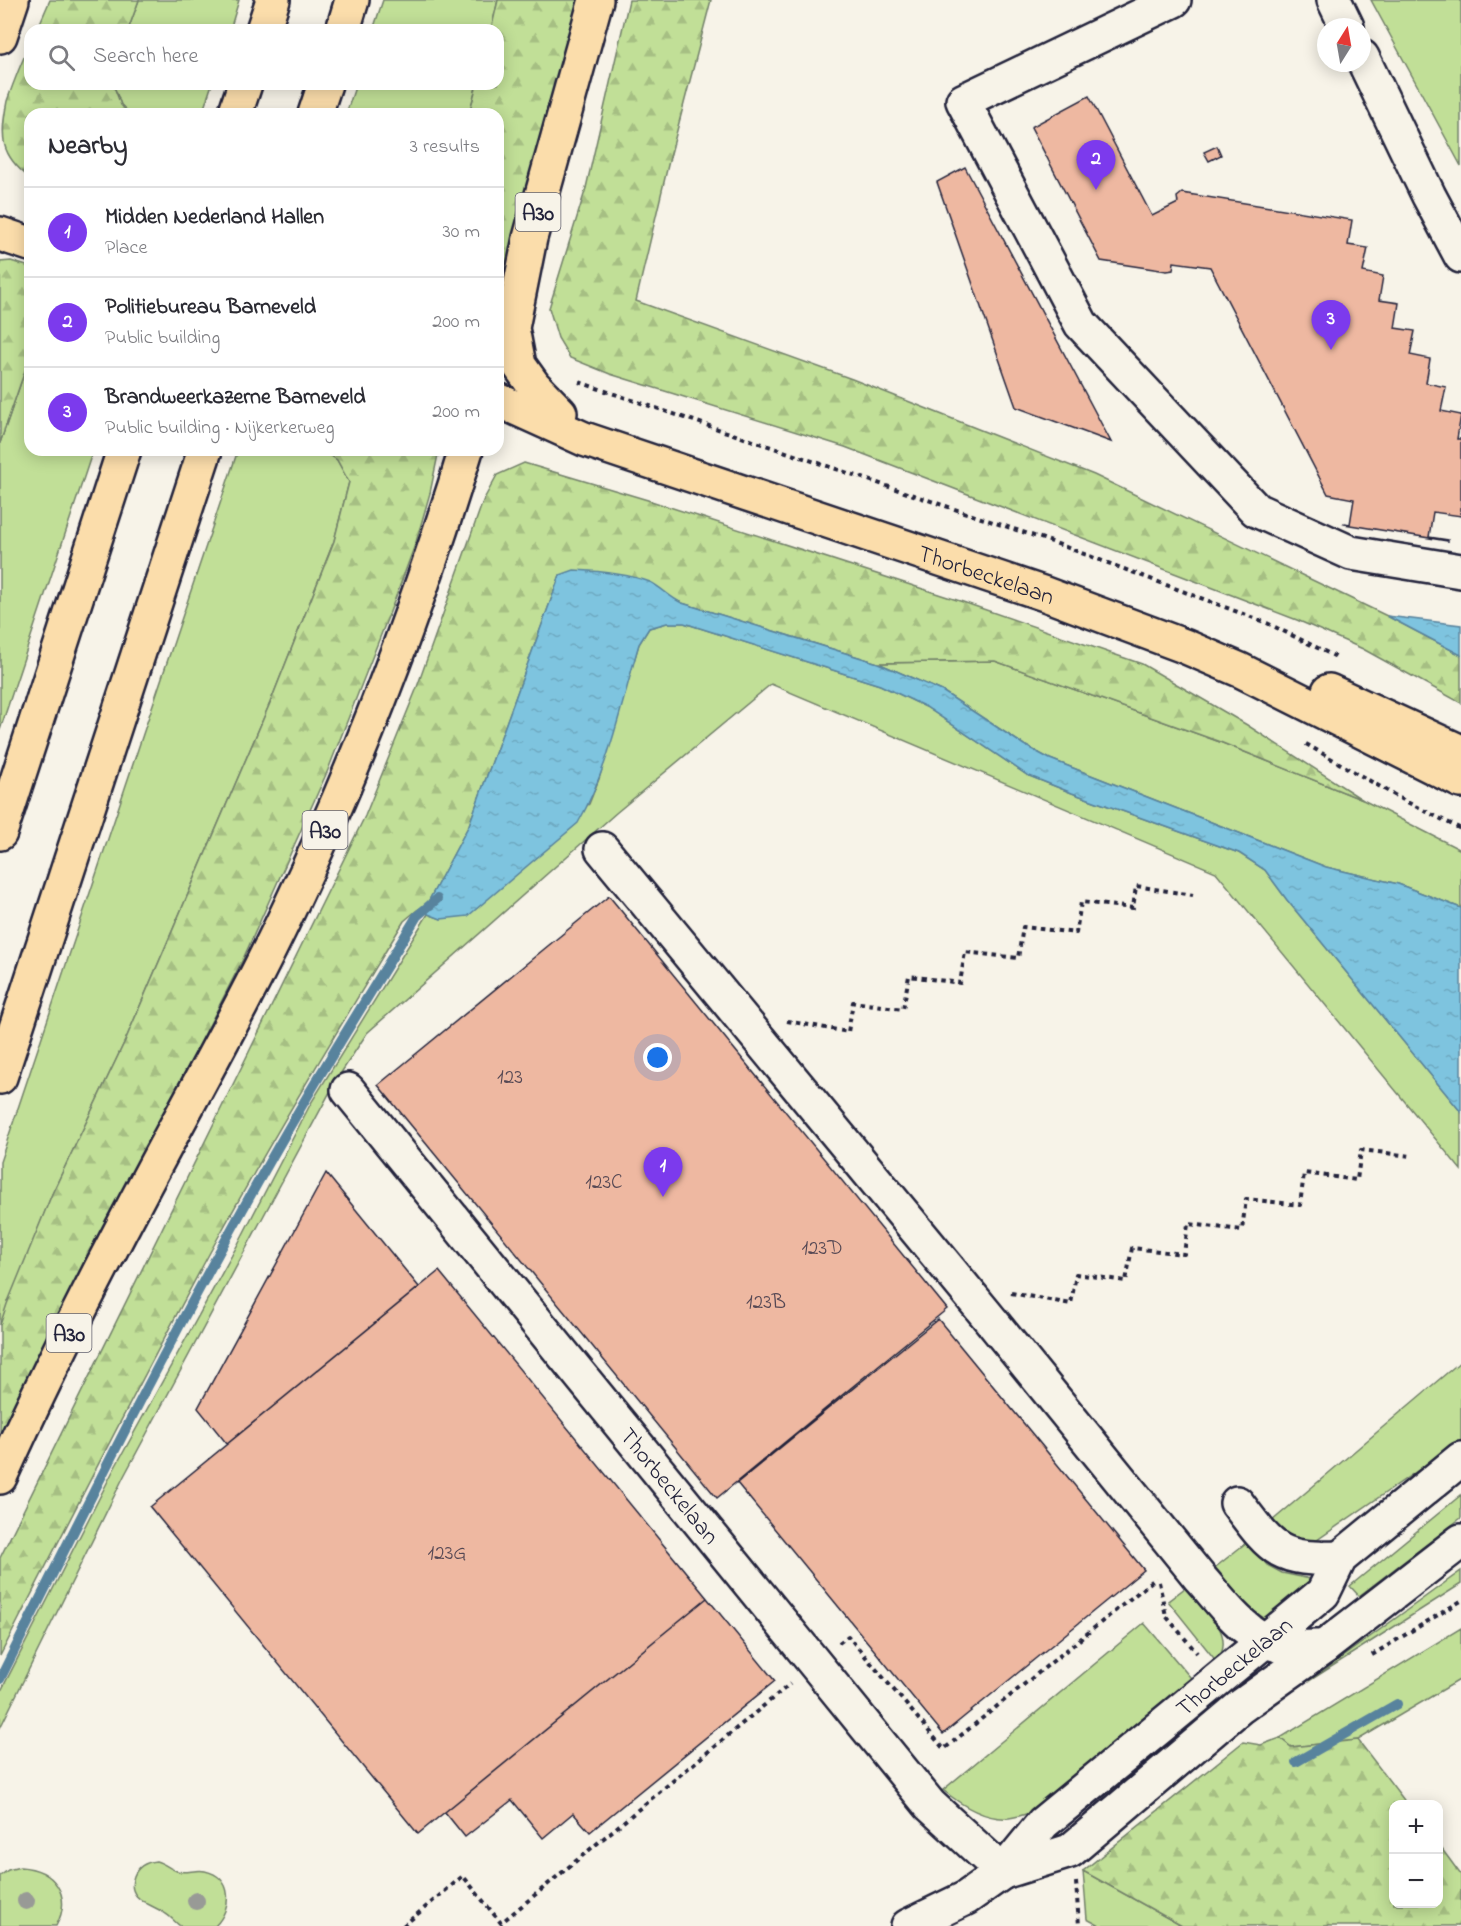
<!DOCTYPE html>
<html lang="en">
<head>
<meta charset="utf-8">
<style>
  body { margin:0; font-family:"Indie Flower",sans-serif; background:#f7f7f7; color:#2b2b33 }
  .controls { position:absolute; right:18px; bottom:18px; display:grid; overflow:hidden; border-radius:12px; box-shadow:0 3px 15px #0003 }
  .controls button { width:54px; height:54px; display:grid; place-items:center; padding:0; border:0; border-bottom:2px solid #e1e1e2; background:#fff; color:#2b2b33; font:30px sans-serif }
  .compass { position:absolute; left:1317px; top:18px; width:54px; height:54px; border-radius:50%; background:#fff; box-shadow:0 3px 15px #0003; rotate:11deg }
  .you { position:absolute; left:658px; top:1058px; width:21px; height:21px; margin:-15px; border:4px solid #fff; border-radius:50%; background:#1a73e8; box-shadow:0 0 0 9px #1a73e833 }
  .badge { display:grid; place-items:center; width:39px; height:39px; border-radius:50%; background:#7c3aed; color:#fff; font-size:20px; font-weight:700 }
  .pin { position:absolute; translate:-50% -50px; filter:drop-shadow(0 2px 3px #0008) }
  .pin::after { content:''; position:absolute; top:32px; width:21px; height:18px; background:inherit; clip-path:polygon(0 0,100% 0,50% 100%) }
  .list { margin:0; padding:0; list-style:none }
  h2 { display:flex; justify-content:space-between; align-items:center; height:78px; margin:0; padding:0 24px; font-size:26px }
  h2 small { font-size:20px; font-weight:400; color:#7c7c81 }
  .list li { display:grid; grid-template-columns:39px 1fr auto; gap:18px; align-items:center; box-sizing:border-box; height:90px; padding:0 24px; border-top:2px solid #e1e1e2 }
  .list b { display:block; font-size:22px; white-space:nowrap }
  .list p { margin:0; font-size:20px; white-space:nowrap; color:#7c7c81 }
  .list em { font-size:20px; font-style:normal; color:#7c7c81 }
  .icon { flex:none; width:33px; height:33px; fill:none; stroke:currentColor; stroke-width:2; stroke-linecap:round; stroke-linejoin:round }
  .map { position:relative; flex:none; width:1461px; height:1926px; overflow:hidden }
  .search { position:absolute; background:#fff; box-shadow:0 3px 15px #0003; left:24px; top:24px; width:480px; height:66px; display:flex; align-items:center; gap:15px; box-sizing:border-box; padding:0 21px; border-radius:18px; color:#7c7c81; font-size:22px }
  .panel { position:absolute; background:#fff; box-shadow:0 3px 15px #0003; left:24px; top:108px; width:480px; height:348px; border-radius:18px }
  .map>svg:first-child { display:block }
  .grass { fill:#c1df97; stroke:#728069; stroke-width:1.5 }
  .forest { fill:url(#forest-firs); stroke:#728069; stroke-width:1.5 }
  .water { fill:url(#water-ripples); stroke:#59839d; stroke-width:1.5 }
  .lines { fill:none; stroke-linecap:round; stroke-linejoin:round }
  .stream { stroke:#59839d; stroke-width:10 }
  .building { fill:#eeb8a1; stroke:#22223b; stroke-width:1.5 }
  .minor-casing { stroke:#22223b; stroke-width:38 }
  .major-casing { stroke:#22223b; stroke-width:38 }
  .highway-casing { stroke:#22223b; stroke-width:38 }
  .path { stroke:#22223b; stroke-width:4; stroke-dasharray:4.5 4.5; stroke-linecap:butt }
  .minor { stroke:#f7f3e8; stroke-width:33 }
  .major { stroke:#fbddab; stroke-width:33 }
  .highway { stroke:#fbddab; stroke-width:33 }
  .tree { fill:#989a96 }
  .labels { text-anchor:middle; stroke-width:4.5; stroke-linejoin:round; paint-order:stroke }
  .number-label { font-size:21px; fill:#554854 }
  .shield { fill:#f7f3e8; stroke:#62616f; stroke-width:1.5 }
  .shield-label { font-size:22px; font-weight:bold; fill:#22223b }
  .street-label { font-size:24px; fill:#22223b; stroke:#f7f3e8 }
</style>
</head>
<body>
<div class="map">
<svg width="1461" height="1926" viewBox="0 0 1461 1926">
  <defs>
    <pattern id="forest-firs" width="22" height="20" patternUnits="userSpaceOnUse" patternTransform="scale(1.5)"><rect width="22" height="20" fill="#c1df97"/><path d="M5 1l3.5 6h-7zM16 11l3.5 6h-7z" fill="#a6bf83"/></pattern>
    <pattern id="water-ripples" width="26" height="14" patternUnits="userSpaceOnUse" patternTransform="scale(1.5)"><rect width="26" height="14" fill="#7ec4df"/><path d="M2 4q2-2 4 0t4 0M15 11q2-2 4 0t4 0" fill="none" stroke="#6da8c0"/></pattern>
  </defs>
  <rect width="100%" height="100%" fill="#f7f3e8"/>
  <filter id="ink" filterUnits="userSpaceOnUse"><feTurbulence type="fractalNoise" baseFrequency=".0167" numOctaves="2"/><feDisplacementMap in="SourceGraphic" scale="12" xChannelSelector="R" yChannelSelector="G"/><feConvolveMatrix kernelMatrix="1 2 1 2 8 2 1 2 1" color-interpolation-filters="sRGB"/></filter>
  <g filter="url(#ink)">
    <!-- grass -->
    <path class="grass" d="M139 0H239L230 30H128Z
      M383 0H498L491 30H373Z
      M1371 0H1461V166Z
      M113 84H212L202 114H130L121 105Z
      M356 84H477L469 114H346Z
      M30 356V450H93L0 730V443Z
      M238 450H323L337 460 349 482 334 541 270 703 125 1041 52 1194 0 1325V1162Z
      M667 623H684L880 685 926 707 1027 775 1072 793 1239 853 1265 870 1287 900 1461 1112V1170L1216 872 771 684 616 813 367 1033 337 1079 124 1476 0 1728V1693L113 1471 238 1244 311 1103 428 914 441 919 589 804 599 779 639 644 649 628Z
      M995 661 1220 742 1363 800 1461 850V908L1398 884 1326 867 1050 759 1024 745 942 691 878 663Z
      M1461 1361V1440L1459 1442 1317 1540C1294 1543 1289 1538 1272 1521Z
      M1461 1495V1518L1359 1596 1350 1586Z
      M1247 1542 1267 1565 1282 1573 1320 1581 1271 1623 1254 1611 1212 1570Z
      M1461 1571V1584L1309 1681Z
      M1185 1588C1204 1609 1237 1632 1217 1662L1168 1601Z
      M1144 1623 1196 1684 1033 1812C1025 1814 1017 1817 1009 1818 984 1820 961 1805 943 1790Z
      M1461 1628V1679L1358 1740 1291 1747 1280 1738Z
      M156 1861C164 1863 170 1869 177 1871 185 1874 196 1869 205 1871 233 1877 233 1908 215 1926H180C175 1922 171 1917 166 1914 152 1904 125 1900 134 1876 138 1866 147 1862 156 1861Z
      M20 1867C54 1869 73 1895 56 1926H0V1876L8 1870Z
      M1083 1871 1182 1926H1100L1087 1919Z"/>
    <!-- forest -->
    <path class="forest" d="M50 0H139L128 30H37Z
      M498 0H581L514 247 498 286V114H469L477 84H498V30H491Z
      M629 0H711L668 165 636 301 852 379 1094 475 1387 616 1461 655V703L1363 649 1297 620 845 447 610 374 570 358 558 338 549 308 586 188Z
      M30 44V84H113L121 105 130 114H30V178C0 155 0 138 7 101 14 81 21 63 30 44Z
      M11 261 30 267V356L0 443V262Z
      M323 450H439L430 493 416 542 395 599 328 770 243 959 133 1175 0 1447V1325L7 1304 52 1194 125 1041 270 703 334 541 349 482 337 460Z
      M524 463 651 501 960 601 1142 664 1247 725 1363 800 1220 742 995 661 878 663 682 603 670 598 650 583 560 575 469 825 427 904 417 910 404 921C341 1025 278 1128 220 1234 144 1373 72 1515 0 1656V1558L365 816 416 690 483 501 497 475Z
      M1280 1738 1291 1747 1358 1740 1407 1804H1394V1904H1438L1439 1845 1461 1875V1926H1182L1083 1871 1243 1742 1261 1745Z"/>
    <!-- water -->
    <path class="water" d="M574 570C596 571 629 574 650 582 661 587 670 598 682 603L878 663 942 691 1024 745 1050 759 1326 867 1398 884 1461 908V1112L1287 900 1265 870 1239 853 1072 793 1027 775 926 707 880 685 684 623H667L649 628 639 644C622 702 608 771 578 823L468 916 441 919 428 914 427 904 469 825 560 575Z
      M1387 616 1461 625V655Z"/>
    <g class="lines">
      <!-- stream -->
      <path class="stream" d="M0 1679C97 1484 194 1289 304 1102 341 1039 380 978 417 916L437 899
        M1296 1762 1397 1704"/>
    </g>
    <!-- building -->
    <path class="building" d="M1089 96 1152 216 1178 203 1177 197 1182 193 1352 220 1348 245 1368 248 1363 272 1383 276 1379 300 1399 303 1395 328 1415 331 1410 355 1430 359 1426 383 1446 387 1441 411 1461 415 1457 439H1461V516L1433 512 1429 537 1448 540V541L1344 524 1345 523 1350 524 1354 499 1328 494 1210 267 1174 262 1173 270 1167 271 1101 261 1031 127Z
      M1217 146 1221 155 1209 161 1204 152Z
      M965 167 1111 442 1016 407 937 182Z
      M609 896 947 1309 717 1498 378 1085Z
      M326 1173 419 1287 227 1444 198 1408Z
      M439 1271 707 1598 418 1834 150 1507Z
      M938 1319 1144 1570 943 1734 737 1483Z
      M707 1598 775 1681 590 1832 573 1813 543 1838 512 1800 465 1837 445 1812Z"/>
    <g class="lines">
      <!-- minor casing -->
      <g class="minor-casing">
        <g id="minor">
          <path d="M1174 0 963 101 1081 324 1256 510 1351 553 1461 571"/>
          <path d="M1334 0 1347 27"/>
          <path d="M1362 57 1429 196 1461 256"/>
          <path d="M602 849 985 1313 1200 1578C1219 1599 1238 1627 1264 1640 1281 1649 1305 1647 1324 1647"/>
          <path id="s1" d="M348 1090 930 1805 1003 1872"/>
          <path d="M1237 1503C1273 1551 1278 1560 1340 1558"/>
          <path d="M1003 1872 1070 1851 1240 1707 1324 1647 1461 1541"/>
          <path id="s2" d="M908 1926 966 1898 1003 1872 1043 1823 1323 1593 1340 1558 1461 1459"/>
        </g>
      </g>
      <!-- major casing -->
      <g class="major-casing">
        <g id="major">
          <path d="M0 234 30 244"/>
          <path id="s3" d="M498 400 584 439 1045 594 1184 646 1240 670 1461 781"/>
          <path d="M1329 691 1461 752"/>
        </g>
      </g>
      <!-- highway casing -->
      <g class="highway-casing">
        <path id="highway" d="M263 30 273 0
          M343 30 352 0
          M0 36 12 0
          M235 114 245 84
          M315 114 325 84
          M560 413 534 386 519 365 512 328 530 238 596 0
          M0 833 124 450
          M0 1077 205 450
          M0 1477C43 1381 91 1286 141 1192 191 1097 245 1003 291 905 361 758 418 606 466 450"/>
      </g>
      <!-- path -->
      <path class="path" d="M579 382 1055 543 1267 623 1338 658
        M1306 744 1405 801 1461 829
        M787 1021 848 1032 853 1002 903 1009 909 976 960 983 965 952 1018 958 1023 927 1076 933 1081 902 1133 908 1136 886 1193 895
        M1011 1293 1071 1304 1076 1274 1126 1281 1132 1248 1184 1254 1188 1224 1242 1230 1246 1199 1300 1205 1304 1173 1357 1180 1361 1150 1411 1156
        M1159 1582 1166 1616 1197 1653
        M839 1643 848 1636 944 1749 1156 1578
        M1372 1655 1461 1601
        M1076 1882 1079 1926
        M403 1926 463 1876 501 1923 790 1684"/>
      <!-- minor -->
      <use href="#minor" class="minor"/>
      <!-- major -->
      <use href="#major" class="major"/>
      <!-- highway -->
      <use href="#highway" class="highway"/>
    </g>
    <!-- trees -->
    <g class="tree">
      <circle cx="26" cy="1901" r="9"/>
      <circle cx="196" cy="1901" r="9"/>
    </g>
  </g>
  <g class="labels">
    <!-- number labels -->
    <g class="number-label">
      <text x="510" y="1083">123</text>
      <text x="604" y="1188">123C</text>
      <text x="822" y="1254">123D</text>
      <text x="766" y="1308">123B</text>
      <text x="447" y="1559">123G</text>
    </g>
    <!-- shield labels -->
    <g class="shield">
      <rect x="515.5" y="193" width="45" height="38" rx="4.5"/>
      <rect x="302.5" y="811" width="45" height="38" rx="4.5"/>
      <rect x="46.5" y="1314" width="45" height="38" rx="4.5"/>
    </g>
    <g class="shield-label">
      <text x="538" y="220">A30</text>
      <text x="325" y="838">A30</text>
      <text x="69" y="1341">A30</text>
    </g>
    <!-- street labels -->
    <g class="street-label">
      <text dy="8" stroke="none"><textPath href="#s3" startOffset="519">Thorbeckelaan</textPath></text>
      <text dy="8" stroke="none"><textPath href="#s1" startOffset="510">Thorbeckelaan</textPath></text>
      <text dy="8" stroke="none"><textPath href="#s2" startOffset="420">Thorbeckelaan</textPath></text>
    </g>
  </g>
</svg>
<div class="controls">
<button>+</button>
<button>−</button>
</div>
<svg class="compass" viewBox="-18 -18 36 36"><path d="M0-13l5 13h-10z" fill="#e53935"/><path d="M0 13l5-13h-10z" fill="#7c7c81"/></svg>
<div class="you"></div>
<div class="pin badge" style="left:663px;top:1197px">1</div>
<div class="pin badge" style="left:1096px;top:190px">2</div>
<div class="pin badge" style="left:1331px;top:350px">3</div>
<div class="search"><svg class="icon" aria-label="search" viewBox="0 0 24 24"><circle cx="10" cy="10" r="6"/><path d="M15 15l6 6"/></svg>Search here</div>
<section class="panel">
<h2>Nearby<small>3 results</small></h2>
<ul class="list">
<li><span class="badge">1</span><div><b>Midden Nederland Hallen</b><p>Place</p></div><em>30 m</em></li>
<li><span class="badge">2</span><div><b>Politiebureau Barneveld</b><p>Public building</p></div><em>200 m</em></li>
<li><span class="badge">3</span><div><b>Brandweerkazerne Barneveld</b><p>Public building · Nijkerkerweg</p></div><em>200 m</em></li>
</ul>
</section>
</div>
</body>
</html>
